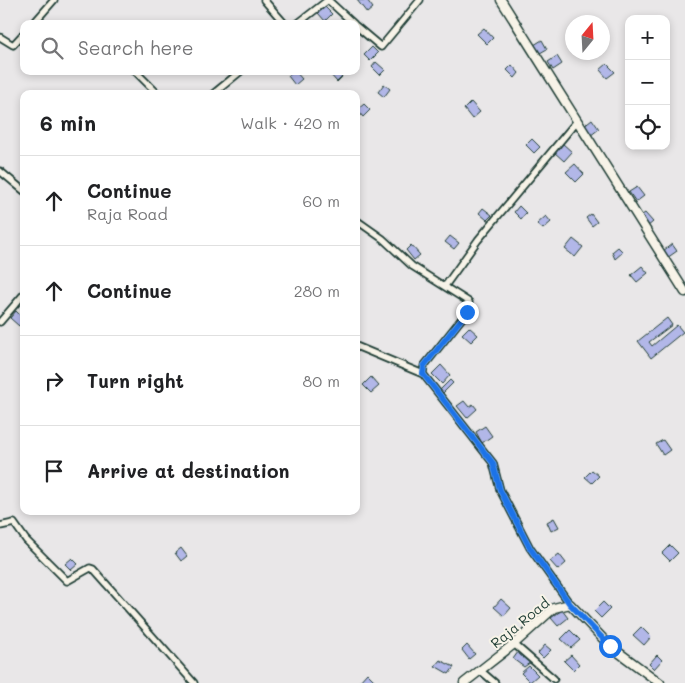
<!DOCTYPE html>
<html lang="en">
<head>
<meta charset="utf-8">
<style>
  body { margin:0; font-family:Mali,sans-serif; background:#f2f2f2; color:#202124 }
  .controls { position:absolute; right:15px; top:15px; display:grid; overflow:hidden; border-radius:10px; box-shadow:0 2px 8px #0003 }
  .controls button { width:45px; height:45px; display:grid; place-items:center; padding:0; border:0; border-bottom:1px solid #e0e0e0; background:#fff; color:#202124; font:25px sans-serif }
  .compass { position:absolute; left:565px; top:15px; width:45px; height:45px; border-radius:50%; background:#fff; box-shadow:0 2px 8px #0003; rotate:18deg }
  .stop { position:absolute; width:15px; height:15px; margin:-11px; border:4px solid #1a73e8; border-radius:50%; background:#fff }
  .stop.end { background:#1a73e8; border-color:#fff; box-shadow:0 1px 5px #0008 }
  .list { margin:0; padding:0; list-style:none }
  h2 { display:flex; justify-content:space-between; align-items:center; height:65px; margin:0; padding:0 20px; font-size:21px }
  h2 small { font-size:16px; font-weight:400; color:#757577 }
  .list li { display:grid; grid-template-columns:32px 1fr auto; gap:15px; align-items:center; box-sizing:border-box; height:90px; padding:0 20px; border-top:1px solid #e0e0e0 }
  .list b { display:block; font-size:19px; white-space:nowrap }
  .list p { margin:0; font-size:16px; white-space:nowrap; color:#757577 }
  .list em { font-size:16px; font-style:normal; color:#757577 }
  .icon { flex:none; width:28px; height:28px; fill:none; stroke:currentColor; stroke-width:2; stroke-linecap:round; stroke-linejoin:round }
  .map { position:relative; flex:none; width:685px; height:683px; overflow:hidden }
  .search { position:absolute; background:#fff; box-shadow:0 2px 8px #0003; left:20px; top:20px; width:340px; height:55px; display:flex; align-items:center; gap:12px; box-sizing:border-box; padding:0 18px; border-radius:10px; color:#757577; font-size:19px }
  .panel { position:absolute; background:#fff; box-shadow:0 2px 8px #0003; left:20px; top:90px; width:340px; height:425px; border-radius:10px }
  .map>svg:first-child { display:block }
  .building { fill:#b2b7e8; stroke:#1f3d34 }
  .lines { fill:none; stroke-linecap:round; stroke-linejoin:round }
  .street-casing { stroke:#1f3d34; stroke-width:9 }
  .secondary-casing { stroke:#1f3d34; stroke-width:11 }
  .street { stroke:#f7f3e8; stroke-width:5.5 }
  .secondary { stroke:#f7f3e8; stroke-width:8 }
  .route { stroke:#1a73e8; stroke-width:6 }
  .labels { text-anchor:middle; stroke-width:4; stroke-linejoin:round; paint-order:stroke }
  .street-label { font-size:14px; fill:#1f3d34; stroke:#f7f3e8 }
</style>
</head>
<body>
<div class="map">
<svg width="685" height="683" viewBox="0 0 685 683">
  <rect width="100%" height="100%" fill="#e9e7e8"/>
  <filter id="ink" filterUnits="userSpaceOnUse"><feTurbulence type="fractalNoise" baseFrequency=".02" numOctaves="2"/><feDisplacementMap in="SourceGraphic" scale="10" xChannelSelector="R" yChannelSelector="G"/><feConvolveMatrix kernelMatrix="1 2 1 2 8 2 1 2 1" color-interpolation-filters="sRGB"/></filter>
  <g filter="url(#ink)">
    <!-- building -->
    <path class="building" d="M357 0H367L373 8 367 13Z
      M325 7 332 14 325 21 318 13Z
      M484 28 493 38 487 44 477 34Z
      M542 40 547 49 540 53 534 45Z
      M372 47 378 53 370 61 364 55Z
      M557 56 562 64 553 70 548 62Z
      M376 62 385 70 380 75 372 67Z
      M607 64 615 72 607 78 600 70Z
      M512 65 519 73 515 78 507 70Z
      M295 71 302 79 295 85 288 76Z
      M331 71H337L342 77 337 82 329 73Z
      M384 84 390 89 384 97 378 92Z
      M471 102 480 112 472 119 464 109Z
      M364 104 370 110 363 117 357 110Z
      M592 119 599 129 590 136 583 126Z
      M532 139 540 147 534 153 526 145Z
      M562 143 572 152 564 161 554 152Z
      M575 164 584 174 576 182 566 172Z
      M637 187 644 196 636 202 629 192Z
      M519 206 526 213 521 219 514 212Z
      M483 208 492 215 487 220 479 213Z
      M645 213 653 222 647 227 639 217Z
      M591 214 597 222 592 226 586 218Z
      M546 216 551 222 543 229 537 224Z
      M450 236 459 243 454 249 445 242Z
      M573 239 583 247 575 257 565 249Z
      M672 244 677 251 667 258 663 251Z
      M411 245 420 255 414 260 406 250Z
      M618 247 623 252 615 259 612 252Z
      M642 266 648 273 637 282 631 275Z
      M16 311 24 319 19 326 10 318Z
      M667 318 672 325 649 342 652 346 677 325 683 332 651 358 638 341Z
      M469 327 478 335 471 342 462 334Z
      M441 365 450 375 442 384 432 374Z
      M371 377 379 386 371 393 363 385Z
      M450 380 453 383 443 393 440 390Z
      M464 401 469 407 473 404 477 409 467 418 457 406Z
      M485 426 492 436 482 443 476 432Z
      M663 440 670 450 663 455 656 444Z
      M592 470 599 476 592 483 585 477Z
      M554 518 559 527 551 531 547 522Z
      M670 545 678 553 670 561 662 553Z
      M181 548 187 556 181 561 175 553Z
      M559 554 566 563 558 570 550 561Z
      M72 558 78 564 71 570 65 564Z
      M501 599 511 608 504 616 494 607Z
      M603 602 610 609 601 618 594 611Z
      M562 610 568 618 558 626 551 618Z
      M641 627 651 637 644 645 633 635Z
      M570 630 580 640 571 648 561 639Z
      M467 645 475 654 469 659 462 650Z
      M545 645 551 650 543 658 538 653Z
      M518 652 531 662 524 667 513 659Z
      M571 655 579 664 573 670 564 661Z
      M657 655 662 660 654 669 649 664Z
      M440 660 454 667 449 674 435 666Z
      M529 666 538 675 530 682 521 673Z
      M367 673 377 683 359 682Z"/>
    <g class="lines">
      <!-- street casing -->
      <g class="street-casing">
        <path id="street" d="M264 0 285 24
          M33 24 54 0
          M297 24 328 0 354 24
          M356 26 381 47 420 0
          M0 37 13 45 24 33
          M135 71 158 94
          M213 94 241 71
          M0 171 24 191
          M356 220 383 239 412 266 469 302 467 312 424 366 423 374 493 463 500 490 530 548 570 604
          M445 286 478 240 577 121
          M0 322 24 294
          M356 346 423 374
          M0 526 14 523 26 540 67 581 90 568 93 569 194 683
          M514 644 554 679
          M481 671 495 683"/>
      </g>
      <!-- secondary casing -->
      <g class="secondary-casing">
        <path id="secondary" d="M501 0 685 292
          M464 683 514 644 554 608 570 604 610 646 660 683"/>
      </g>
      <!-- street -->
      <use href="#street" class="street"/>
      <!-- secondary -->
      <use href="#secondary" class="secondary"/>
    </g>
  </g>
  <g class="lines" filter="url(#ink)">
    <!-- route -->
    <path class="route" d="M467 312 424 366 423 374 493 463 500 490 530 548 570 604 610 646"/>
  </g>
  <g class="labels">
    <!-- street labels -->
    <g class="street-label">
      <text transform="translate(520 623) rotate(-39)" y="5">Raja Road</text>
    </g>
  </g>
</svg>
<div class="controls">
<button>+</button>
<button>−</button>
<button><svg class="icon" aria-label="locate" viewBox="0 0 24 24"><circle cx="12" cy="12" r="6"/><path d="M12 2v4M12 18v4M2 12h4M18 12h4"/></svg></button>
</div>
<svg class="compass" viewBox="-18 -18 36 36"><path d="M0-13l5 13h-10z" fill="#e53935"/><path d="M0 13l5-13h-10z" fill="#757577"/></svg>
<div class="stop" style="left:610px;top:646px"></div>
<div class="stop end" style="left:467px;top:312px"></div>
<div class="search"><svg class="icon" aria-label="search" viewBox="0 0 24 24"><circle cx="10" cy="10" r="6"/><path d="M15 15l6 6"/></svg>Search here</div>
<section class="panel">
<h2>6 min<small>Walk · 420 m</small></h2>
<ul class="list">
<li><svg class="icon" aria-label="ahead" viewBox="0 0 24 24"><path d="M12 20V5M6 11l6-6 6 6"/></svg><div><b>Continue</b><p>Raja Road</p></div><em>60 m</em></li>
<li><svg class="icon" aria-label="ahead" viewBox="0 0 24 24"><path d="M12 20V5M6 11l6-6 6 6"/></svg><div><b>Continue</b></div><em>280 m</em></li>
<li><svg class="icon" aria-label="right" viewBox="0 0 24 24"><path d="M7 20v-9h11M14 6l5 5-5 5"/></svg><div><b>Turn right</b></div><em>80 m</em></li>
<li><svg class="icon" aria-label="arrive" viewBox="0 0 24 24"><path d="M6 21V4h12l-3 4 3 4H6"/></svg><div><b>Arrive at destination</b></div></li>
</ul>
</section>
</div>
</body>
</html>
